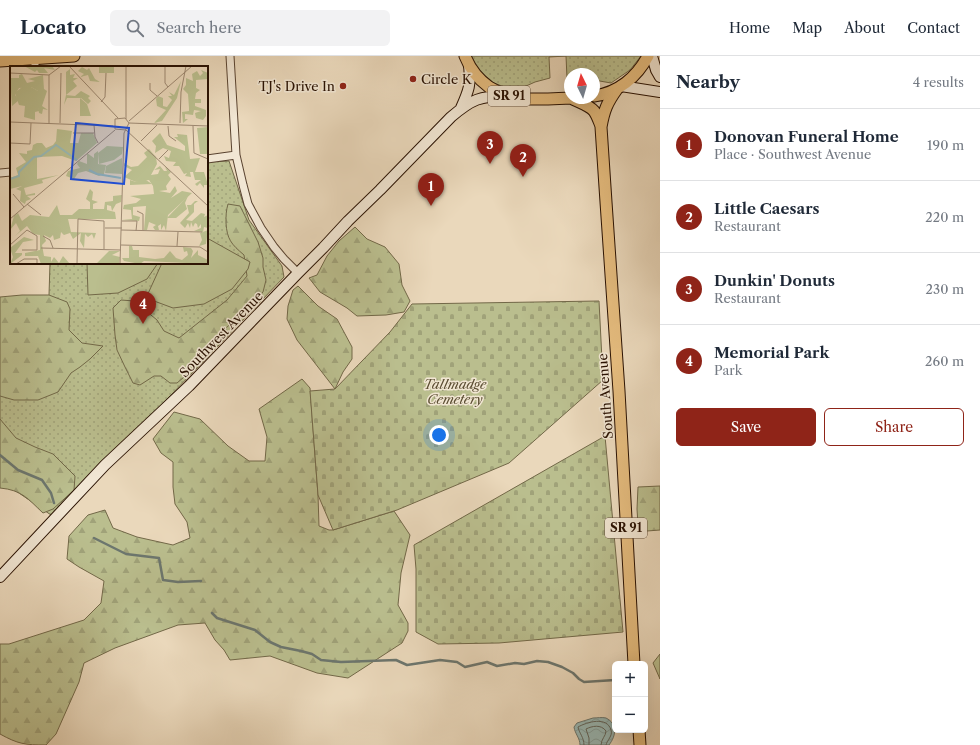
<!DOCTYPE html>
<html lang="en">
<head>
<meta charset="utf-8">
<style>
  body { margin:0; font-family:"Libre Caslon Text",serif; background:#f2f2f3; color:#1f2937 }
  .controls { position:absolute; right:12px; bottom:12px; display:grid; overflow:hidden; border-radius:6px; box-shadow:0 4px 16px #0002 }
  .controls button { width:36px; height:36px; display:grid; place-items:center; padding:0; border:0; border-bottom:1px solid #e0e1e3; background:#fff; color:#1f2937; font:20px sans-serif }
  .compass { position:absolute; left:564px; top:12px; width:36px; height:36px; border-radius:50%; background:#fff; box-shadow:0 4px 16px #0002; rotate:355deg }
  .you { position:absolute; left:439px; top:379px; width:14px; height:14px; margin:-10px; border:3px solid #fff; border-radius:50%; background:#1a73e8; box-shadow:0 0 0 6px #1a73e833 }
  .badge { display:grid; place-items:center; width:26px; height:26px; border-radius:50%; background:#8f2418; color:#fff; font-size:13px; font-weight:700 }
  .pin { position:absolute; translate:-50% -33px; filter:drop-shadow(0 1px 2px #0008) }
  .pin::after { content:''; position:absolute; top:21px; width:14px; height:12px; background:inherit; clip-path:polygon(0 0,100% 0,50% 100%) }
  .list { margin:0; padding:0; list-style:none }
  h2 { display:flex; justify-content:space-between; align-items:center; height:52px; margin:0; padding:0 16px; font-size:17px }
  h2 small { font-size:13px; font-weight:400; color:#747a83 }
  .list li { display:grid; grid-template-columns:26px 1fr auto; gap:12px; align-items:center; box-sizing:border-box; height:72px; padding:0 16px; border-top:1px solid #e0e1e3 }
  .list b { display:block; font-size:15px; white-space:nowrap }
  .list p { margin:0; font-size:13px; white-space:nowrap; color:#747a83 }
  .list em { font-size:13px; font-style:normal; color:#747a83 }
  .actions { display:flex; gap:8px; padding:12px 16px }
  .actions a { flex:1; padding:9px 0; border:1px solid #8f2418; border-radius:6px; text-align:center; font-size:14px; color:#8f2418 }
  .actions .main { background:#8f2418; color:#fff }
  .icon { flex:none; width:22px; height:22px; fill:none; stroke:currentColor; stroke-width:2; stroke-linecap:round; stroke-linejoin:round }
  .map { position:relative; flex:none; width:660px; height:689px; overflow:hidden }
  header { display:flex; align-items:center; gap:24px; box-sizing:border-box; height:56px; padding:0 20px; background:#fff; border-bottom:1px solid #e0e1e3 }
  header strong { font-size:19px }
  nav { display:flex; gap:22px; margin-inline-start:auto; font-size:14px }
  .search { width:280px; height:36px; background:#f2f2f3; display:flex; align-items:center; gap:10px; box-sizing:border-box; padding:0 14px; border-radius:6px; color:#747a83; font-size:15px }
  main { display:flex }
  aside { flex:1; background:#fff }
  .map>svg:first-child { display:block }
  .green { fill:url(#green-dots); stroke:#726848 }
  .forest { fill:url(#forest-firs); stroke:#726848 }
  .cemetery { fill:url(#cemetery-stones); stroke:#726848 }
  .pitch { fill:#babe8e; stroke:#726848 }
  .water { fill:url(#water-waves); stroke:#6c766e }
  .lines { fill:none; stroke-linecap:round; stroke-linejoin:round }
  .shore { stroke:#61655c; stroke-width:1 }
  .stream { stroke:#6c766e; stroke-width:2.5 }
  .street-casing { stroke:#594330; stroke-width:9 }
  .secondary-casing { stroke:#291102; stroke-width:12 }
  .primary-casing { stroke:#291102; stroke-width:13 }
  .street { stroke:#f1e6d3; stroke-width:7 }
  .secondary { stroke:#f1e6d3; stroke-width:10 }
  .primary { stroke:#e5bc7e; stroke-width:11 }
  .poi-dot { fill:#8f2418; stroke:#f1e6d3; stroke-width:1.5 }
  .labels { text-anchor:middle; stroke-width:3; stroke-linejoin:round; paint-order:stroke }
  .shield { fill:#f1e6d3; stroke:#655141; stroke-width:1 }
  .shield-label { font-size:12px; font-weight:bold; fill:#291102 }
  .poi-label { font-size:13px; fill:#291102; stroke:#f1e6d3; text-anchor:start }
  .street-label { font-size:13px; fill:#291102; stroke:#f1e6d3 }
  .park-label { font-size:13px; font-style:italic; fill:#5c4e33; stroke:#f1e6d3 }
  .inset-river { fill:none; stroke:#99b9b6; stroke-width:2 }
  .inset-road { fill:none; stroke:#9d8871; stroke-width:1 }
  .view { fill:#1d4ed8; fill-opacity:0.15; stroke:#1d4ed8; stroke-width:2 }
  .inset-edge { fill:none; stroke:#291102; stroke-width:2 }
</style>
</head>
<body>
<header>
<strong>Locato</strong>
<div class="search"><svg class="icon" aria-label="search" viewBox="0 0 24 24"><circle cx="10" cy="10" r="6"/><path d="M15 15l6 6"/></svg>Search here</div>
<nav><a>Home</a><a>Map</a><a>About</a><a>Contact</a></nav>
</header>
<main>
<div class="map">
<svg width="660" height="689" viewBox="0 0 660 689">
  <defs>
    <pattern id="green-dots" width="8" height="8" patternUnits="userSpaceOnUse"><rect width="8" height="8" fill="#babe8e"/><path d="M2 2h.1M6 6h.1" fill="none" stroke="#a0a279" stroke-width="1.8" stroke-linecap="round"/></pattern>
    <pattern id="forest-firs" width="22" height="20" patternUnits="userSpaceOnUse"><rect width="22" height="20" fill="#babe8e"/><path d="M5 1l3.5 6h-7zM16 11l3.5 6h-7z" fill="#a0a279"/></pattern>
    <pattern id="cemetery-stones" width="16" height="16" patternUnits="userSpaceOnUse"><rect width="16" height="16" fill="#babe8e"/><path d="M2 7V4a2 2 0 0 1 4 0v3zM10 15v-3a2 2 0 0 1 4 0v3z" fill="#a0a279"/></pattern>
    <pattern id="water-waves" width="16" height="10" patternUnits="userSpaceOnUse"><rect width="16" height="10" fill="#99b9b6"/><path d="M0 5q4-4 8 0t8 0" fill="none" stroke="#849e9b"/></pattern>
  </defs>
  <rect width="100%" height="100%" fill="#ead8bb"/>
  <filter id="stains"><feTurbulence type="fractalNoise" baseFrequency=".005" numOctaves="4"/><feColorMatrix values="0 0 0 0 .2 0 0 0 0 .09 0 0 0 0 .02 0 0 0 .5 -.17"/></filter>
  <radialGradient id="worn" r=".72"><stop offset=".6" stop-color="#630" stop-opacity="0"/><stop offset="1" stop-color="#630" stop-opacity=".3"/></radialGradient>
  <!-- green -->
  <path class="green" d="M471 0H641L630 14 611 27 594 24V18H570V22H567L566 0 549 1 550 22 535 26 515 35 494 27 476 12Z
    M229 105 249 164 282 210 284 221 172 338 51 459 0 424V304L49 239 50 207H207V106Z"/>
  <!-- forest -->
  <path class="forest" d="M228 148 240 150 258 186 263 202V211L266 224 263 236 220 278 190 316 177 327H170L161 320H154L140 329 133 327 125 311 117 294 115 279 113 252 121 244 134 245 157 264 164 275 179 282 227 244 247 220 244 199C231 188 227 183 226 167 226 159 226 155 228 148Z
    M355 171 367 183 385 191 399 208 402 229 410 245 404 256 386 259 357 260 347 252 320 236 309 222 317 219 327 200 339 185Z
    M298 230 318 250 337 263 352 291V303L343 316 335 333 297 284 287 263 288 250 293 234Z
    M22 239H49L67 246 70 253 69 274 82 287 103 290 90 303 80 311 71 317 58 336 38 344H14L0 340V241Z
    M302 323 310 332 318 439 319 470 329 474H333L394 455 410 479 401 517 398 549 408 567V575L402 587 348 622 317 617 270 600 230 604 224 594 215 584 205 567 178 569 115 592 84 607 79 626 56 678 46 689C25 689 18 688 0 678V588H9L84 564 101 547 104 525 79 511 67 503 69 480 88 459 105 454 113 472 137 481 173 489 190 482 187 466 175 448 173 431V406L161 397 153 383 174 356 200 363 228 390 249 405H265L267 381 259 353Z
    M0 363 16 382 35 391 53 398 75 420 74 434 53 453 43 457C28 443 22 434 0 432Z
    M660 430V474L647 475 638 469 637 453 638 431Z
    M660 598V623L653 607Z"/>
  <!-- cemetery -->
  <path class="cemetery" d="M599 245 603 324 509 407 397 454 333 474 318 439 310 335 335 333 390 276 412 248Z
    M605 380 623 576 499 587 438 588 416 576V513L414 489Z"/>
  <!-- pitch -->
  <path class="pitch" d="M207 182 250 206 248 213 232 233 204 248 173 252 146 242 162 207H207Z
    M87 207H158L147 223 118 237 88 239Z"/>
  <!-- water -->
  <path class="water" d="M593 662C597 662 602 661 606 662 618 668 616 680 609 689H580C580 682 575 678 574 671L577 667Z"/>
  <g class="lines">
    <!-- shore -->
    <path class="shore" d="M584 689C584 681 579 677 578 671 587 666 607 660 611 674 613 680 607 684 606 689
      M589 689V682L586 673C592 670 601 668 606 675 606 680 601 683 601 689"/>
    <!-- stream -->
    <path class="stream" d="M0 399 18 414 42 424 51 437 54 447
      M94 482 126 498 159 502 163 524 178 526 201 525
      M212 557 217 562 255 574 270 586 281 591 301 595 312 598 321 604 341 606 396 604 407 609 440 604 457 606 465 611 487 606 497 610 515 607 524 608 537 605 548 606 562 611 573 617 579 623 584 626 615 624"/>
    <!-- street casing -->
    <g class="street-casing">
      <path id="street" d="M230 0 236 99 243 129 248 148 261 172 274 191 284 203 298 217
        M35 3V11
        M207 103 236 99
        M0 117 11 116"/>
    </g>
    <!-- secondary casing -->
    <g class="secondary-casing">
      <path id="secondary" d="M652 0 656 14 660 21
        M621 30 660 36
        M461 52C469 34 471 29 469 9
        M0 521 105 409 189 330 298 217 323 192 348 165 380 134 451 61C472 43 480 40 507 40"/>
    </g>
    <!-- primary casing -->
    <g class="primary-casing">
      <path id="primary" d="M465 0C470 13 478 23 489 31 514 47 542 43 570 42
        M0 5 74 0
        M617 33C607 47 604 54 601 71L606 146 619 335 634 608
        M594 40C618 37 637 21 648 0
        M571 42C578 46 589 49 594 55 597 59 599 65 601 70
        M639 674 640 689"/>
    </g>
    <!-- street -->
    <use href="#street" class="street"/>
    <!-- secondary -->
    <use href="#secondary" class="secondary"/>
    <!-- primary -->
    <use href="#primary" class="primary"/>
  </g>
  <!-- markers -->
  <g class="poi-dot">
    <circle cx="413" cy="23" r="4"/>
    <circle cx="343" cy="30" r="4"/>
  </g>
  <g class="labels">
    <!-- shield labels -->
    <g class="shield">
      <rect x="488" y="30" width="42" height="20" rx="3"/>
      <rect x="605" y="462" width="42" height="20" rx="3"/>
    </g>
    <g class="shield-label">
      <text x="509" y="44">SR 91</text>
      <text x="626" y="476">SR 91</text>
    </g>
    <!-- poi labels -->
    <g class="poi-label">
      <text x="421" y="28">Circle K</text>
      <text x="335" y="35" text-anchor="end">TJ's Drive In</text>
    </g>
    <!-- street labels -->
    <g class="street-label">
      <text transform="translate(221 278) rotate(-46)" y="5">Southwest Avenue</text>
      <text transform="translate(605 340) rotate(-94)" y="5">South Avenue</text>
    </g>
    <!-- park labels -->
    <g class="park-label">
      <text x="455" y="333">Tallmadge<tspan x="455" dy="15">Cemetery</tspan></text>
    </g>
  </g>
  <!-- overview -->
  <g transform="translate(10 10)">
    <rect width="198" height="198" fill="#ead8bb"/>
    <path d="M12 21H21L28 25 29 45 25 46V54L14 51 15 40 9 39 5 27ZM70 32 77 38 81 50H70ZM71 67H83L87 77 66 95 58 88 64 81 67 82ZM178 130 175 137 177 143 166 152H157Z" fill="#babe8e"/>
    <path d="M14 0H42L45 4 34 2 38 7H29L27 4 25 6ZM72 1 77 4 79 2 85 13 90 16 80 15 78 9 70 11 74 8 68 5ZM60 3V9L65 8 63 12H68L63 15 67 20 56 29V6ZM191 4 198 7V13L186 14V22L190 24 186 27 185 33H191V37H185V40L196 44V50L193 54 186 52 185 47 191 45 184 44 183 49 175 48V53H178L173 57 172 46 179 45V42L178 28 173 23 176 19V12L183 15 182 8 187 5 190 10 193 7ZM12 8 17 17 25 15 18 13 33 9 34 23 37 25 32 40 38 44 33 43 32 48 29 47 28 41V25L21 21 9 22 5 29 9 34 2 40 0 12H9V9ZM171 15 167 32 152 55 144 57 156 44 147 40 146 33 148 30 153 32V40L157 41 162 34 158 30H162L159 26 164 29ZM71 25 80 30 78 32 81 35 78 38 71 32H57L54 39 56 29 65 30ZM198 61V88H190L187 62ZM47 63 62 65 60 77H68L72 81 61 85 68 93 66 95 52 90 27 91V113L49 109 32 114 33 117 14 122 16 129 25 127V129L17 130 21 133 16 135 15 138 10 135 11 125 6 123 12 120 0 123V112L8 109 6 102 16 96 9 87 17 88V85L22 84 23 79 27 77H32L36 82 43 79 46 75ZM150 67 157 79 175 85V80L164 71H168L167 68 177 69 180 93 190 92 185 106H194L198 119H194V122L190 117 187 120 185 118 191 114H185L183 106H180L181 111 175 110 177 107 174 108 169 100H163L166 96 156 95 154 90 159 92 161 85 153 82 145 87 146 80 142 75ZM139 83 146 91 147 98 141 109 148 108 150 103 144 104 150 100 154 105H157L155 101 161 106 158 109 161 113 156 120 157 124 149 125 160 127 165 120 167 125 161 132 172 125 182 127 158 149 156 165 154 159 151 164V158L148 160 149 164H145L143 161 146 159 139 156 137 164H134L136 140 123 141V149L130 151 129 155 112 154 122 153 121 144 113 143 114 139 126 137 131 133 120 130 144 128 143 120 139 114 126 116 114 111 122 104 114 100V97L121 101 128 100 137 91 134 87ZM88 85V98L96 99 94 108 89 110 76 105 68 107 64 113 56 110 58 105 70 102 67 98 69 95 77 98V87L84 92V88ZM80 123 83 126 82 134 88 136 83 138V143H94L95 136 103 135V130L112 129 111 136 106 138 102 145 101 140 97 139V144L105 146 106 153H58L61 166 86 167 84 173 82 168 78 171 75 168 74 182 70 175 71 167 63 173 60 167 54 169 51 166 50 172 44 174 43 169 40 172 34 169 36 175 32 179 34 190 41 191V196L44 191 49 197 53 190 60 198H31L28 190H15V187L30 184V169L23 168 17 160 5 170 10 165 6 157 0 164 4 150 8 147 12 155 20 149 39 151 47 139 50 149H62L69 143H80V136L76 133ZM185 135H188L184 138V146L176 154 182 155 191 147 195 148 194 151 198 149V162L194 161 193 166 184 165 191 162V158L188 162 187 158 185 157 183 161 181 156 180 162 178 157 175 162 170 157 179 147 177 139H181ZM198 164 196 178 189 180 192 174 190 167ZM14 171 24 174 13 176 5 187H12V189L0 198 3 191 0 182ZM119 180H122L123 184H129V191L145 193 154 192 160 185 166 192 172 194 178 189 177 185 174 186 173 181 181 182 183 185 181 192 188 184V189L198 194V198L134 195 130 198 114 195 112 192H119ZM99 185H110L102 189 110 191 109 198H86Z" fill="#babe8e"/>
    <path d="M133 112 142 118 120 119V114L126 116Z" fill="#babe8e"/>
    <path d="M97 80 113 81 112 88 104 94 89 98 88 87ZM112 92V108L95 107 96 100Z" fill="#babe8e"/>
    <path d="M89 0H104V7H89Z" fill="#babe8e"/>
    <path class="inset-river" d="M79 104 87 108 111 112M0 113 9 110V106L24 91 31 90 46 79 67 94"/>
    <path class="inset-road" d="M59 0 108 52M155 0V17L158 21M0 7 39 9 51 0M140 17V24L147 30M91 36 95 31 96 7M116 53V0M119 55 182 0M0 56 103 60M39 57V9M50 57 51 7M119 57 198 60M170 57 171 26 176 0M84 59 85 71 88 77M158 60 159 70 166 75M183 60 184 87 198 93M116 64 198 140M63 67H84M131 75 147 59M0 77 20 78 21 57M149 93 158 84M3 128 14 141M17 138 31 149M127 145 133 148V165M0 153 105 64M112 155H127L126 165M95 162H112M111 164 192 166M33 170 40 174 43 182M0 179 17 164 27 170V184H12M111 179 190 181 198 186M167 180 168 166M31 182 111 184M6 198 14 193H27V198M67 198 68 153 94 155V183M110 198 114 67 119 57 115 52 105 53V63L116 64"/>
    <path class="view" d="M66 57 119 62 114 118 61 113Z"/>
    <rect width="198" height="198" class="inset-edge"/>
  </g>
  <rect width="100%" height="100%" filter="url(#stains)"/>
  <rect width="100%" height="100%" fill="url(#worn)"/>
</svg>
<div class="controls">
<button>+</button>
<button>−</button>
</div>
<svg class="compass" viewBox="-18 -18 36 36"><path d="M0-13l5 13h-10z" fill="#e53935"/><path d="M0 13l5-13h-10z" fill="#747a83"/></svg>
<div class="you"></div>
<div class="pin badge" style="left:431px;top:150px">1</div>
<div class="pin badge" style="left:523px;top:121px">2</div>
<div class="pin badge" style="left:490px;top:108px">3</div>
<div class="pin badge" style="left:143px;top:268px">4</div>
</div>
<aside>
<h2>Nearby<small>4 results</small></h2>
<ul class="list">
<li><span class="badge">1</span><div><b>Donovan Funeral Home</b><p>Place · Southwest Avenue</p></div><em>190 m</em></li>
<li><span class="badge">2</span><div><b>Little Caesars</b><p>Restaurant</p></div><em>220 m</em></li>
<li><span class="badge">3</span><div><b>Dunkin' Donuts</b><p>Restaurant</p></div><em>230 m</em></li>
<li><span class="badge">4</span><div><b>Memorial Park</b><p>Park</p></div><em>260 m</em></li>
</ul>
<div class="actions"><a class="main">Save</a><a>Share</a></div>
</aside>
</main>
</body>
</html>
